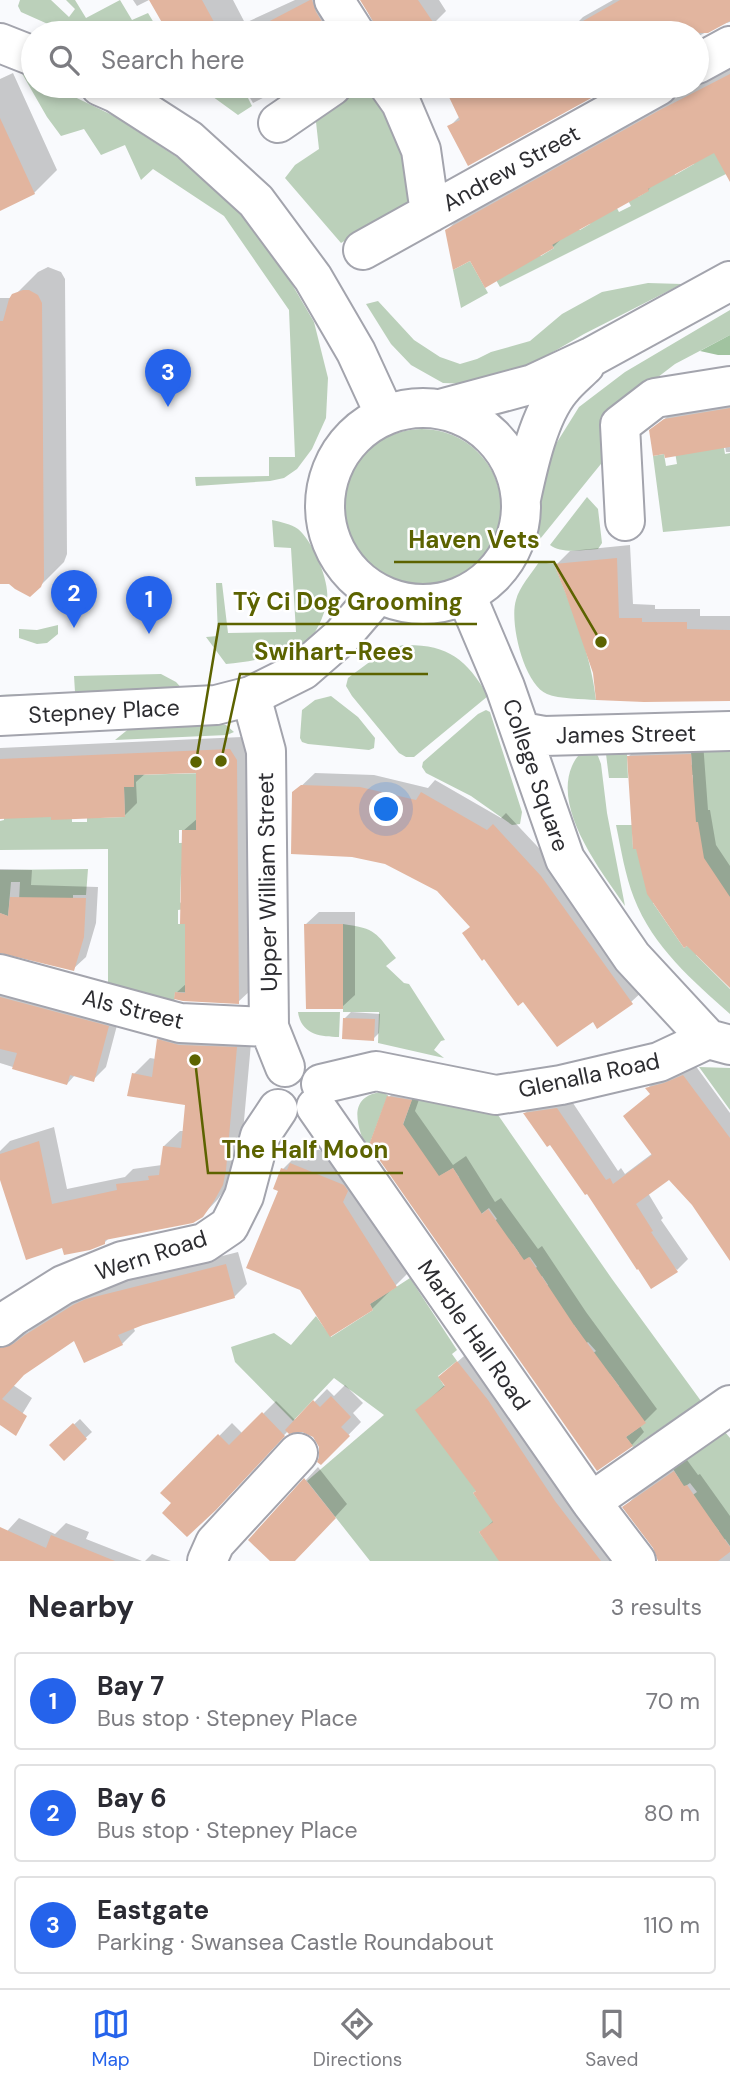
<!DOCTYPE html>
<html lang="en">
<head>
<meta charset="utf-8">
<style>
  body { margin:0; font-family:"DM Sans",sans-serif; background:#f7f7f7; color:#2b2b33 }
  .you { position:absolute; left:387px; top:810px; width:24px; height:24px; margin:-18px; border:5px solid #fff; border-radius:50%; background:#1a73e8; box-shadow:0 0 0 10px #1a73e833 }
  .badge { display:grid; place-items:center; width:46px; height:46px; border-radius:50%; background:#2563eb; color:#fff; font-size:23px; font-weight:700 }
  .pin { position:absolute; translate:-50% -58px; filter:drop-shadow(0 2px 4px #0008) }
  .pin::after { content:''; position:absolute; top:37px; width:24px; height:21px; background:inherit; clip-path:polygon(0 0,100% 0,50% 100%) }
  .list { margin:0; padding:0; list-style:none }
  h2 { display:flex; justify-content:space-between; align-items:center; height:91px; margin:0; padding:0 28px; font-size:30px }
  h2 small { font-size:23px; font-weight:400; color:#7c7c81 }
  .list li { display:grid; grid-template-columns:46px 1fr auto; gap:21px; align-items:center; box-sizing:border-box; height:98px; margin:0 14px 14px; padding:0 14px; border:2px solid #e1e1e2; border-radius:7px }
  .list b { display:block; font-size:26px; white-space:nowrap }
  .list p { margin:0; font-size:23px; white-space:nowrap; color:#7c7c81 }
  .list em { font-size:23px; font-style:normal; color:#7c7c81 }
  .icon { flex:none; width:38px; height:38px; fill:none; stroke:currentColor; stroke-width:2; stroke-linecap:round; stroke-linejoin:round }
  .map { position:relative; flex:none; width:730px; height:1561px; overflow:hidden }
  .search { position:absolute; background:#fff; box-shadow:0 4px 10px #0003; left:21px; right:21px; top:21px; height:77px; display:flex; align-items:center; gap:18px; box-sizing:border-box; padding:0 24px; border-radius:38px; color:#7c7c81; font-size:26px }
  .sheet { height:427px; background:#fff }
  nav { display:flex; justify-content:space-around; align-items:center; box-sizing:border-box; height:98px; border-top:2px solid #e1e1e2; background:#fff; font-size:19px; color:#7c7c81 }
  nav a { display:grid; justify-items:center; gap:4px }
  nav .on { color:#2563eb }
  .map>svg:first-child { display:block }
  .green { fill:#bbd0ba }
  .forest { fill:#a1c3a0 }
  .shadow { fill:#0003 }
  .building { fill:#e2b59f }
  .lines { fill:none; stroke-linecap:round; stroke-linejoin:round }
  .minor-casing { stroke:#a3a4ad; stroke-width:42 }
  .major-casing { stroke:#a3a4ad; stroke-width:42 }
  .minor { stroke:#fff; stroke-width:38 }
  .major { stroke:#fff; stroke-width:38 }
  .labels { text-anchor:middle; stroke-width:5; stroke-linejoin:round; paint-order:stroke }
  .street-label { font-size:23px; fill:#2d2d31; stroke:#fff }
  .leader { fill:none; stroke:#5c6300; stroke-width:2.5 }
  .callout-dot { fill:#5c6300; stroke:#fff; stroke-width:2.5 }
  .callout-label { font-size:24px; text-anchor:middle; font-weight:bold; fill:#5c6300; stroke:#fff; stroke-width:5; stroke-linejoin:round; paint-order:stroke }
</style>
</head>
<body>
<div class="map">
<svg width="730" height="1561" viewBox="0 0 730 1561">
  <rect width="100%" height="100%" fill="#f9fafd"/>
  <!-- green -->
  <path class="green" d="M20 0H51L69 17 75 9 66 0H75L86 18 120 0 132 20 148 13 160 33H68L21 12 18 6Z
    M20 70 33 76V86H52L114 116 189 165 249 220 279 262 314 322 328 378 326 418 312 449 297 469 284 478 270 481 196 486 195 477 269 476V457H295L289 310 224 216 153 169 141 180 125 145 101 155 84 129 61 136 47 117Z
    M198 86H242L252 106 238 115Z
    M361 86H370L407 133 409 203 341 243 285 178 295 165 319 149 315 113Z
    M700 127 730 172 500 287 480 252 541 256 554 248 536 217 580 230 590 224 602 181 619 212 631 206 614 175 638 197 648 191 633 164 660 148 675 175 694 164Z
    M470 261 488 293 461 308 453 270Z
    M648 283 682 284 584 334 515 374 473 384 443 383 411 365 391 344 366 304 378 301 414 340 440 357 460 364 477 359 491 352 530 341 562 314 602 292Z
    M730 310V335L675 364 602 420 609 454 536 544 543 477 554 447 579 407 625 372Z
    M343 508a79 79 0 1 1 158 0a79 79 0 1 1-158 0Z
    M722 436 725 454 730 453V526L663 532 653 456 664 454 666 466 677 464 673 440Z
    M587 497 598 509 602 543 598 549C583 550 561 554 550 545Z
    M272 520C281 522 291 524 298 529 312 540 330 581 327 599 325 618 314 634 305 649L295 639C277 659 251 661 226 664L206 637 218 636 216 583H222L228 633 296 632 291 548 274 547Z
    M539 562 554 564C572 608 591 654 596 700 583 699 559 699 547 694 524 685 509 622 516 600 519 587 532 573 539 562Z
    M58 625V634L47 643 37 644 19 638V629L37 630Z
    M403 645C447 644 466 658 488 696L414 757H406L399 753 352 696 346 686 348 678C366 665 381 651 403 645Z
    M161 674 176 682 186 693 0 701V695L75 692 74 676Z
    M331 696 358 717 375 738 374 748 369 750 308 744 302 742 300 738 302 710 315 700Z
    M486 710 490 712 522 812 520 824 512 825 471 796 426 773 422 767 423 762 478 714Z
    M214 722 226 725 234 732 227 735 115 740 131 727Z
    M591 748 598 756 601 764 607 813 625 906C601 871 553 810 572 766 576 757 581 751 591 748Z
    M730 751V897L685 881 653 903 684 948 716 926 718 932 696 955 730 989V1014C693 981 653 947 634 898 625 875 621 849 616 825H632L633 849 663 824 661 789 693 787V775L661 776 692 765 691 752Z
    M606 754H627L628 778H609Z
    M206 773 197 830H179V843L212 842 197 874H181L180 902 185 909 178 910V924H211L209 993 175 992 174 1008 108 993V849L0 850V821L4 820 3 787 50 788 52 820 71 788 72 822H87V787L94 818 125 817 124 787 134 786V775Z
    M88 869 86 895H73V933L18 919 20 882H11L8 916 0 913V870Z
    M343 924C377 929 375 932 396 958L386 966 404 983 409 984 445 1040 441 1041 434 1050 444 1058 378 1043 379 1012H343Z
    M298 1012H340L339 1037C320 1037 301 1034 298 1012Z
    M699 1067 730 1068V1110Z
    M380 1092 388 1095 367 1151C359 1129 345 1098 380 1092Z
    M412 1099 498 1115 612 1279 701 1401 633 1447 626 1437 645 1423 598 1402 619 1386 610 1374 590 1389 574 1368 596 1351 588 1342 567 1357 561 1349 581 1335 574 1325 554 1339 527 1300 548 1285 542 1276 519 1291 514 1283 537 1267 530 1257 506 1273 501 1267 519 1253 513 1244 477 1235 497 1219 489 1208 469 1223 459 1177 453 1168 438 1177 403 1125Z
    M410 1278 457 1350 452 1354 457 1361 438 1376 500 1474 473 1493 480 1502 527 1507 479 1532 491 1548 503 1561H370L307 1481 384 1415 334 1378 293 1421 235 1362 231 1347 274 1333 291 1345 316 1316 331 1337 373 1310 370 1304Z
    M725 1432 730 1438V1546L725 1539 695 1560 719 1531 712 1522 664 1515 697 1492 690 1483 658 1505 680 1480 673 1469Z"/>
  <!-- forest -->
  <path class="forest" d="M730 335V355H718L700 351Z"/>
  <!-- shadow -->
  <path class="shadow" d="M133 0H149L137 6Z
    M151 0H233L245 23 295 0H341L367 33H170Z
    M362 0H439L446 11 436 21 445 33H378Z
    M613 0H730V22L719 25 697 37V33H561L574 26 583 17Z
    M730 68V145L715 151 653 184 648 190 563 237 553 247 470 259 447 230 460 217Z
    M13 73 57 170 34 193 0 209V79Z
    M243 86H286L253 103Z
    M462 86H612L469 164 449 127 460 116 451 97Z
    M48 267 61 272 65 279 67 554 64 562 40 586 0 583V298H12L38 272Z
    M730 398V452H726L725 446 651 431 678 407Z
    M630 545 633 604 655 605V609H700V616H730V700L595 672 556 565 570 551Z
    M242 737 249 747 251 990 238 1002 176 993 187 983 183 831 198 818V771L146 773 136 782 137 803 125 815 0 817V748Z
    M703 742 708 810H710L716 845 730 866V986L629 756 641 744Z
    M315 773 374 775 428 788 435 780 501 818 506 813 553 863 644 990 631 1002 593 1020 523 1000 471 926 438 890 294 793Z
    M0 869 32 870 31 885 98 887 96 923 86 957 73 969 0 951Z
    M319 912H355V995L342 1007 306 924Z
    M0 979 120 1014 106 1067 93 1080 75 1075 67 1084 0 1063Z
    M351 1012 380 1014 379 1033 373 1039 345 1018Z
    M174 1024 252 1032 241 1154 229 1183 218 1199 202 1216 109 1238 104 1243 64 1245 0 1174V1151L10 1141 54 1127 67 1189 125 1177 133 1169 162 1165 164 1146 180 1131H184L187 1104 134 1074 150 1058 156 1059 158 1040Z
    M695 1065 730 1113V1254L693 1204 669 1178 648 1193 663 1218 661 1220 688 1259 677 1270 588 1191 525 1113 536 1102 569 1097 618 1171 621 1168 625 1174 653 1153 652 1093 648 1088 658 1077Z
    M402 1084 423 1088 415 1111 453 1165 466 1156 495 1202 501 1198 538 1249 542 1246 586 1312 657 1409 640 1426 644 1432 632 1445 371 1145 389 1097Z
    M310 1146 362 1168 414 1267 372 1309 280 1190 283 1169 301 1151 304 1152Z
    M238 1252 247 1284 234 1297 133 1327 135 1331 122 1344 75 1339 26 1372 13 1385 32 1398 21 1416 0 1423V1353L16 1336 28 1332 40 1322 88 1292 100 1287Z
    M471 1350 622 1561H503L482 1532 494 1520 478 1490 418 1410 446 1384 440 1377Z
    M345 1385 363 1403 353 1413 361 1422 321 1463V1447L315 1436 302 1430 288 1431 228 1495 173 1503 163 1493 232 1423 243 1434 276 1401 296 1421 327 1389 334 1396Z
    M80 1419 92 1432 64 1458 52 1445Z
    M687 1460 698 1475 700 1474 730 1516V1561H660L655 1547 625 1507 637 1494Z
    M318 1467 347 1504 305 1550 293 1561H291L250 1540Z
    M19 1518 55 1534 66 1523 89 1532 86 1539 142 1561H0V1539Z
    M152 1554 171 1561H145Z"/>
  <!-- building -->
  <path class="building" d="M149 0H202L220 33H168Z
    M310 0H312L316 12 329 33H247Z
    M360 0H418L435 25 423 33H377L373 21Z
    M620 0H730V21L708 33H562Z
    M730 74V182L714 153 648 189 649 191 552 245 554 248 485 288 470 261 453 270 445 230 658 111Z
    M470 86H613L468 166 447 126 460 120 449 97Z
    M0 118 35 194 0 211Z
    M23 290H29L38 295 42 303 44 579 41 587 30 597 15 589 9 584H0V321H3L9 299 12 294Z
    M730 408V447L665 458 664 454 653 456 649 430 664 419Z
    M617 558 619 618H642V622H687V629L730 630V701L644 702 596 700 593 673 565 592 554 564Z
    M230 749 237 760 239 1004 183 1001 174 999 175 992 185 993V924H180L182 830H196V773L134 775V787H124L125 817 51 820V817L0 819V759Z
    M691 754 696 822H698L704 858 730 897V988L687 946 684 948 647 894 636 849H633L627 756Z
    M301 785 360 787 416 800 421 792 487 830 493 824 541 876 633 1004 597 1029 593 1022 557 1047 523 1002 518 1006 484 959 482 961 462 933 470 927 437 891 385 864 352 857 291 854 292 792Z
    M10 897 86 898 84 937 74 971 0 953V913L8 916Z
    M304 924H343V1009H306Z
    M0 997 109 1026 94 1082 70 1075 67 1085 12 1069 17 1053 0 1049Z
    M343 1018 375 1019 374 1041 342 1039Z
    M157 1039 179 1045 237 1047 226 1170 223 1185 214 1201 203 1217 193 1223 105 1240V1244L90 1250 64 1255 62 1248 26 1260 0 1180V1154L39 1141 52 1204 117 1190 116 1184 149 1180 148 1176 159 1175 163 1146 181 1148 185 1105 127 1096 132 1073 152 1077Z
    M683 1075 730 1138V1261L692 1205 669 1180 636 1204 653 1231 651 1232 678 1272 651 1289 638 1269 637 1270 587 1194 585 1195 550 1145 547 1147 523 1113 557 1108 606 1180 610 1178 613 1184 652 1155 623 1116 650 1094 645 1088 664 1083Z
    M387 1096 412 1100 403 1124 439 1176 453 1168 482 1214 488 1209 524 1260 529 1257 574 1325 646 1423 626 1437 633 1446 597 1471 369 1145Z
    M290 1163 344 1185 348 1191 343 1202 397 1287 370 1304 373 1310 330 1337 300 1290 246 1268 278 1191 273 1189 281 1168 287 1170Z
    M226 1264 235 1298 143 1325 118 1335 123 1345 84 1363 74 1341 24 1375 2 1399 27 1416 16 1436 0 1425V1348L13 1344 25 1335 73 1305 86 1299Z
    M457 1361 488 1400 555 1501 601 1561H499L479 1532 493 1522 473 1493 476 1491 415 1410 445 1386 438 1377Z
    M331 1396 351 1417 341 1427 350 1436 321 1465 317 1462 319 1457V1447L313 1437 302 1432 289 1434 285 1430 313 1400 320 1407Z
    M262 1412 285 1436 216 1510 187 1537 162 1513 171 1503 160 1493 218 1434 229 1445Z
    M73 1423 87 1439 64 1461 49 1445Z
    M674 1471 684 1486 687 1485 730 1547V1552L718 1561H658L653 1548 622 1507Z
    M304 1478 336 1518 295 1561H270L248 1540Z
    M0 1527 46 1548 51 1535 115 1561H0Z"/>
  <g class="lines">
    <!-- minor casing -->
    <g class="minor-casing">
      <path id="minor" d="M334 0 355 33
        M697 64 730 46
        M389 86 401 103 421 150 430 213
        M278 123 332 86
        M363 250 658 86
        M625 521 620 425 655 398 730 386
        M466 595 505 687 565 859 632 957 708 1039
        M251 696 266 751 269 1027 285 1067
        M522 732 544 736 730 731
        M0 974 180 1023 269 1027
        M321 1084 376 1071 496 1095 561 1085 659 1062 708 1039 730 1045
        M316 1107 591 1502 636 1561
        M0 1327 12 1317 63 1285 122 1261 204 1243 229 1226 244 1196 260 1136 278 1109
        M591 1502 730 1405
        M207 1561 215 1543 298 1453"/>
    </g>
    <!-- major casing -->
    <g class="major-casing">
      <path id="major" d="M0 43 33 56
        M100 86 116 93 189 140 256 201 313 278 356 352 385 415
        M325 506a98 98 0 1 1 196 0a98 98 0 1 1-196 0Z
        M440 409 533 384 593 356 730 281
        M521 499C528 466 539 415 561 389 568 380 577 373 585 365
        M0 716 216 705 251 696 303 670 342 636 378 594"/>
    </g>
    <!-- minor -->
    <use href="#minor" class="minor"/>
    <!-- major -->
    <use href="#major" class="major"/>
  </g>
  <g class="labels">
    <!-- street labels -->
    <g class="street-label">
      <text transform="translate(511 168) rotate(-29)" y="8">Andrew Street</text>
      <text transform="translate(104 711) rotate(-3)" y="8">Stepney Place</text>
      <text transform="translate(626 734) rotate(-1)" y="8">James Street</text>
      <text transform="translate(536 775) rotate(71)" y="8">College Square</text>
      <text transform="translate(267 882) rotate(-91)" y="8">Upper William Street</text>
      <text transform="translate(133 1009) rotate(14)" y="8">Als Street</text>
      <text transform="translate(589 1075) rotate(-12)" y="8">Glenalla Road</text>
      <text transform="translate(151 1255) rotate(-18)" y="8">Wern Road</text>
      <text transform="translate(474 1335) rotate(55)" y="8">Marble Hall Road</text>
    </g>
  </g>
  <!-- callouts -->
  <path class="leader" d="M601 642L554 562H394M196 762L219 624H477M221 761L240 674H428M195 1060L208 1173H403"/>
  <g class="callout-dot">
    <circle cx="601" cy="642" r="7"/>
    <circle cx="196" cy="762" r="7"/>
    <circle cx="221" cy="761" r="7"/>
    <circle cx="195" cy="1060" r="7"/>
  </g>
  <g class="callout-label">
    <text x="474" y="548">Haven Vets</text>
    <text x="348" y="610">Tŷ Ci Dog Grooming</text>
    <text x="334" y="660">Swihart-Rees</text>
    <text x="305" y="1158">The Half Moon</text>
  </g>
</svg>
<div class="you"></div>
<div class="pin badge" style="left:149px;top:634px">1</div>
<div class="pin badge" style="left:74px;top:628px">2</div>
<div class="pin badge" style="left:168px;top:407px">3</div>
<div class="search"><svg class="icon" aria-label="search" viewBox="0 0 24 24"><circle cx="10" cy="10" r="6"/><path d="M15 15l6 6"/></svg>Search here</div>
</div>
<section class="sheet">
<h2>Nearby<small>3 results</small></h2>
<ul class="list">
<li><span class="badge">1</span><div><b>Bay 7</b><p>Bus stop · Stepney Place</p></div><em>70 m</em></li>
<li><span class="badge">2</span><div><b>Bay 6</b><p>Bus stop · Stepney Place</p></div><em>80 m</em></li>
<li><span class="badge">3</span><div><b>Eastgate</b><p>Parking · Swansea Castle Roundabout</p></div><em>110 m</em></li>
</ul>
</section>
<nav>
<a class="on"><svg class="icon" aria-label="map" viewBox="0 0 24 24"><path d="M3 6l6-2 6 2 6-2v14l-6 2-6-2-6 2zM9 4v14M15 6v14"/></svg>Map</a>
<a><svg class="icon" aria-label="directions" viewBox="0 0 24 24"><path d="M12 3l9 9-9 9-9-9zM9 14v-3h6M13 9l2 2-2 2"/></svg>Directions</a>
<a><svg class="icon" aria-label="saved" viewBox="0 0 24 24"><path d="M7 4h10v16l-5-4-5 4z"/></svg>Saved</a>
</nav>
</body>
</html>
